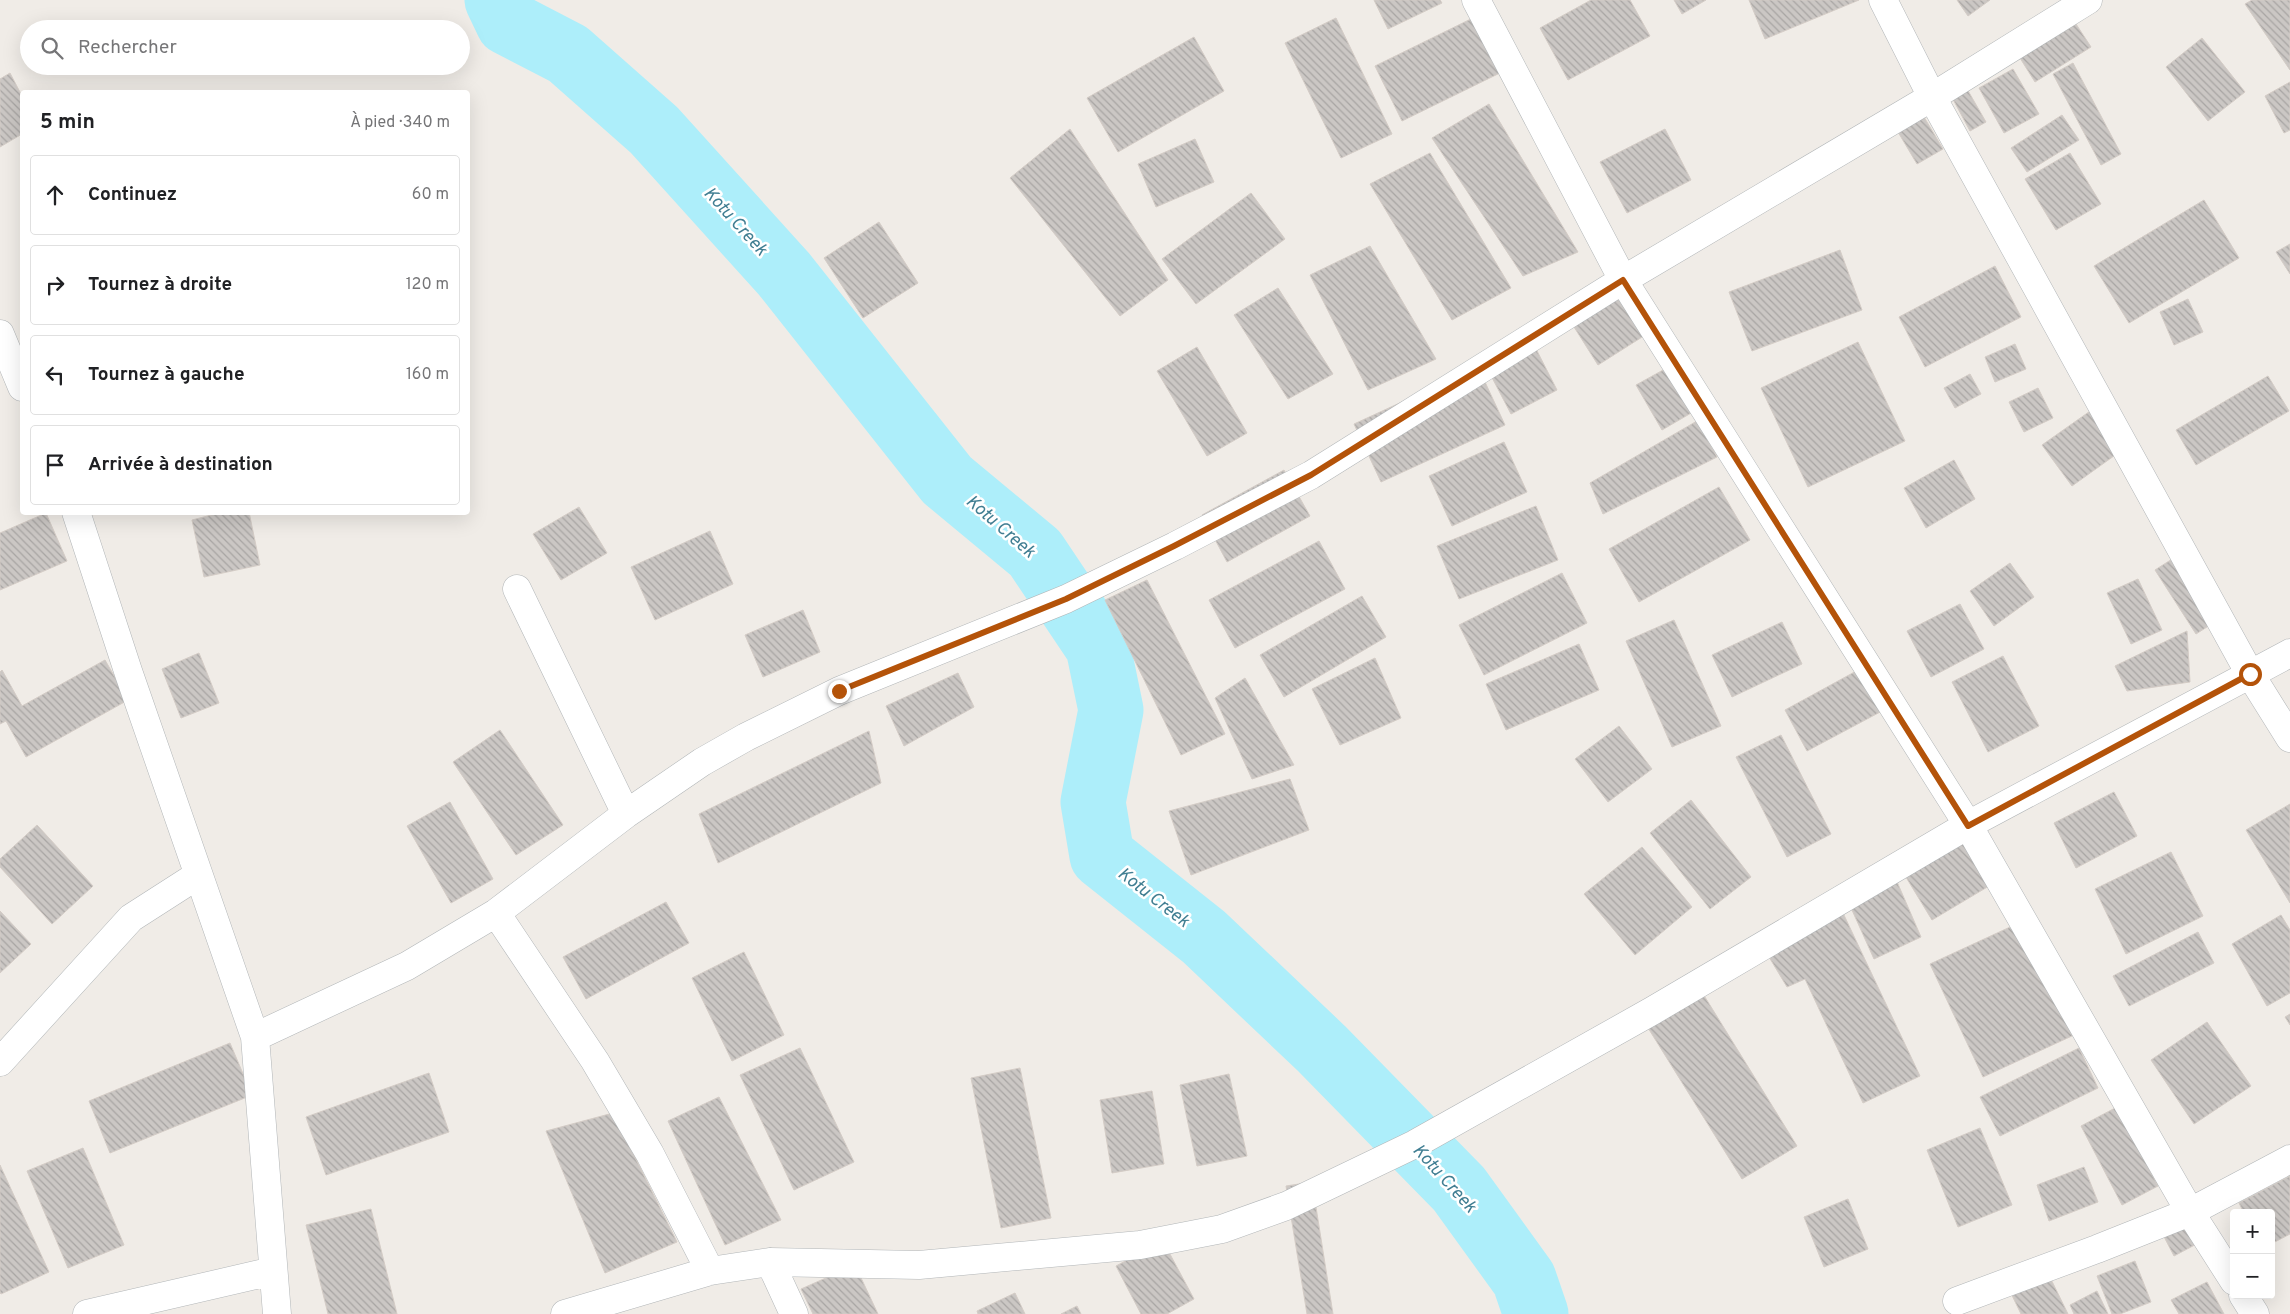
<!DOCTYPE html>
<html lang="fr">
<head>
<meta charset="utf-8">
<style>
  body { margin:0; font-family:Overpass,sans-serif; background:#f2f2f2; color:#202124 }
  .controls { position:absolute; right:15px; bottom:15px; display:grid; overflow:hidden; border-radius:5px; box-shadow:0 5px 20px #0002 }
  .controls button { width:45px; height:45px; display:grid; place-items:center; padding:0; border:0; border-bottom:1px solid #e0e0e0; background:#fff; color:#202124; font:25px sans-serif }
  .stop { position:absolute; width:15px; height:15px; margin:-11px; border:4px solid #b45309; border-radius:50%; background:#fff }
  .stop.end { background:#b45309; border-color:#fff; box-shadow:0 1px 5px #0008 }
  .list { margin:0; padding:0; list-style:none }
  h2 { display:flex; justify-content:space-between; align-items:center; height:65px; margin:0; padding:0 20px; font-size:21px }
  h2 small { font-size:16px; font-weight:400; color:#757577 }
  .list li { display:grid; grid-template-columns:32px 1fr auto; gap:15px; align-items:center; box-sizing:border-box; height:80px; margin:0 10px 10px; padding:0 10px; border:1px solid #e0e0e0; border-radius:5px }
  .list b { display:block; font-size:19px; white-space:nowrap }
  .list em { font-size:16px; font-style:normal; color:#757577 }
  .icon { flex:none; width:28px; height:28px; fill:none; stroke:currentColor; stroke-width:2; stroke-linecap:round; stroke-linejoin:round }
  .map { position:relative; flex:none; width:2290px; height:1314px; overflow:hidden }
  .search { position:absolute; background:#fff; box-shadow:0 5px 20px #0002; left:20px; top:20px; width:450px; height:55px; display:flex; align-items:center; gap:12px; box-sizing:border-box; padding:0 18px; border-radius:28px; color:#757577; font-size:19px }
  .panel { position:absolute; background:#fff; box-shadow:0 5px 20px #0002; left:20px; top:90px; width:450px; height:425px; border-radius:5px }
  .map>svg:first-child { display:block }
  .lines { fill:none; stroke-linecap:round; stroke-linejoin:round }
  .river { stroke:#adeefa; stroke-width:65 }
  .building { fill:url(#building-back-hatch); stroke:#d4ccc6 }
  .street-casing { stroke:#b2b6b8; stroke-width:29 }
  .street { stroke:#fff; stroke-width:28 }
  .route { stroke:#b45309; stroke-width:6 }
  .labels { text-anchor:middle; stroke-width:5; stroke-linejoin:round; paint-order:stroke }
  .water-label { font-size:18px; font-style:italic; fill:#407e92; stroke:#fff }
</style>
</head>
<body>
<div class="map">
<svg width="2290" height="1314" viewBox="0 0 2290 1314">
  <defs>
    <pattern id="building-back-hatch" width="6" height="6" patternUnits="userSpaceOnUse" patternTransform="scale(1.25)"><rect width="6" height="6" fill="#cbc7c4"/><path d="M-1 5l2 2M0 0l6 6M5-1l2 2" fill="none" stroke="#a8a5a3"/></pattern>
  </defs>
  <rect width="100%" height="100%" fill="#f0ece7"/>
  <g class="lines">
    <!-- river -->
    <path class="river" d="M497 0 508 23 568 54 654 130 784 274 947 480 1035 553 1098 647 1111 710 1093 802 1102 856 1204 937 1322 1049 1459 1189 1524 1279 1536 1314"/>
  </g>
  <!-- building -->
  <path class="building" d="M1374 0H1440L1442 3 1388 29Z
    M1591 0H1630L1650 36 1568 80 1540 28Z
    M1674 0H1706L1682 14Z
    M1749 0H1859L1765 39Z
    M1957 0H1990L1968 16Z
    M2252 0H2290V70L2245 4Z
    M1479 15 1506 70 1402 121 1375 66Z
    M1336 18 1392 134 1341 158 1285 43Z
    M2076 24 2091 47 2035 82 2020 58Z
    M1194 37 1224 91 1118 152 1087 98Z
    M2202 38 2245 92 2208 121 2166 67Z
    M2073 63 2121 154 2101 165 2053 74Z
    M2013 69 2039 114 2004 133 1979 88Z
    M10 73 22 96V134L0 147V79Z
    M1963 82 1986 122 1970 131 1948 90Z
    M2290 82V130L2284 133 2265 96Z
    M1489 104 1578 252 1523 276 1432 138Z
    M2062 115 2079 140 2027 172 2011 148Z
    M1924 117 1943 149 1917 164 1898 132Z
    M1070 129 1168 280 1120 316 1010 178Z
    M1665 129 1691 180 1627 213 1600 162Z
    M1195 139 1214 182 1156 207 1138 164Z
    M1430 153 1511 288 1452 320 1370 184Z
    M2070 153 2101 204 2056 230 2025 179Z
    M1251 193 1285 239 1196 304 1162 259Z
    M2204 200 2239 258 2129 323 2094 266Z
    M879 222 918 283 863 318 824 258Z
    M2290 244V274L2276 252Z
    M1370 246 1436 359 1368 390 1310 275Z
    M1840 250 1862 310 1752 351 1729 292Z
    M1995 266 2021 317 1925 367 1899 317Z
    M1621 286 1650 332 1598 365 1569 319Z
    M1278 288 1333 374 1288 399 1234 315Z
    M2188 299 2203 332 2174 345 2160 312Z
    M1858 342 1905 441 1808 487 1761 388Z
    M1533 343 1557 390 1511 414 1487 368Z
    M2015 344 2026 369 1995 382 1985 357Z
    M1197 347 1247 433 1207 456 1157 371Z
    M1674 364 1698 409 1662 430 1636 385Z
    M1478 367 1505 425 1381 482 1354 424Z
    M1970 374 1981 394 1955 408 1944 388Z
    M2268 376 2289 411 2196 465 2176 430Z
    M2038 388 2053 418 2024 432 2009 402Z
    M2103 402 2132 443 2072 486 2042 445Z
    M1697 421 1717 457 1603 514 1590 483Z
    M1504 442 1527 492 1452 526 1429 476Z
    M1954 460 1975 499 1926 528 1904 488Z
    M1284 470 1310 516 1227 562 1202 515Z
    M1719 487 1750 540 1639 602 1609 549Z
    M1536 506 1558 560 1459 599 1437 546Z
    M579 507 607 553 561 580 533 534Z
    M223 512H249L260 565 204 577 192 520Z
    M46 513 67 561 0 590V533Z
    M710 531 733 584 655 620 631 567Z
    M1319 541 1345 589 1235 648 1209 600Z
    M2180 554 2221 618 2196 634 2155 570Z
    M2010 563 2034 597 1994 626 1970 591Z
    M1562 573 1587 623 1484 675 1459 625Z
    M2138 579 2162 630 2131 644 2107 593Z
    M1147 580 1225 734 1181 755 1105 600Z
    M1362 596 1386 637 1284 697 1260 655Z
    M1960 604 1984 649 1931 677 1907 631Z
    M803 610 820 652 763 677 745 635Z
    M1674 620 1721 726 1672 747 1626 641Z
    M1782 622 1802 664 1732 697 1712 655Z
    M2187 631 2190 682 2127 691 2115 666Z
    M1579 644 1599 690 1506 730 1486 684Z
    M199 653 219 703 181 718 162 669Z
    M2003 656 2039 726 1988 752 1952 682Z
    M1375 658 1401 718 1340 745 1312 689Z
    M105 660 128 700 26 757 6 721 0 724V672L2 670 22 706Z
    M1860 669 1882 711 1807 751 1785 710Z
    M958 673 974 707 904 746 886 706Z
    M1245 678 1294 765 1252 779 1215 698Z
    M1619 726 1652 769 1608 802 1575 759Z
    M500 730 563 825 516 855 453 762Z
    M869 731 881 783 718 863 699 814Z
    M1781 735 1831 834 1787 857 1736 757Z
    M1290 779 1309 830 1191 875 1169 811Z
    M2114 792 2137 836 2076 868 2054 823Z
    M1691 800 1751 877 1710 909 1650 833Z
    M450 802 493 879 451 903 407 826Z
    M2290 804V903L2246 830Z
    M37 825 93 886 52 924 0 867V859Z
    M1960 826 1994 883 1932 920 1898 864Z
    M1642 847 1692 907 1635 955 1584 894Z
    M2171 852 2203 916 2126 954 2095 889Z
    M1891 868 1921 937 1874 959 1843 890Z
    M666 902 689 943 586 999 563 957Z
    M0 911 31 944 0 973Z
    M1843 913 1920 1076 1863 1103 1805 979 1787 987 1769 957Z
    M2281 915 2290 930V993L2267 1006 2232 944Z
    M2021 922 2074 1035 1983 1077 1930 964Z
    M2198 932 2214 963 2129 1006 2113 976Z
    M744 952 784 1035 732 1061 692 978Z
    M1700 989 1797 1146 1742 1179 1645 1023Z
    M2290 1014V1025L2285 1017Z
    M2207 1022 2251 1086 2194 1124 2151 1060Z
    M230 1043 252 1095 110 1153 89 1101Z
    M800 1048 854 1162 794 1190 740 1075Z
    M2079 1048 2098 1088 2000 1136 1980 1097Z
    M1020 1068 1051 1218 1001 1228 971 1078Z
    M429 1073 449 1132 326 1175 306 1117Z
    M1229 1074 1247 1156 1197 1166 1180 1085Z
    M1152 1091 1164 1164 1112 1173 1100 1100Z
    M719 1097 781 1220 725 1245 668 1121Z
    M2117 1107 2158 1186 2122 1205 2081 1126Z
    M613 1113 677 1242 605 1273 546 1131Z
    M1980 1128 2012 1205 1958 1227 1927 1150Z
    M83 1148 124 1245 68 1268 27 1171Z
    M0 1165 49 1272 1 1294 0 1293Z
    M2084 1167 2098 1202 2049 1221 2037 1185Z
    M2290 1176V1234L2271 1244V1213H2244L2239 1203Z
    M1312 1182 1333 1314H1307L1286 1186Z
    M1848 1199 1868 1249 1824 1267 1804 1217Z
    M371 1209 397 1314H328L306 1225Z
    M2189 1213 2204 1240 2174 1256 2160 1229Z
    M1163 1241 1194 1299 1167 1314H1141L1116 1266Z
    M2135 1261 2151 1302 2120 1314H2112L2097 1276Z
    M855 1265 878 1314H813L801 1289Z
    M2045 1267 2068 1314H2021L2007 1285Z
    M2207 1282 2224 1314H2179L2171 1300Z
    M2097 1291 2108 1314H2074L2070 1305Z
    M1015 1293 1025 1314H978L977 1311Z
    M1077 1306 1081 1314H1061Z"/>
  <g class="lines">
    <!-- street casing -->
    <g class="street-casing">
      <path id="street" d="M1476 0 1623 280 1968 825 2190 1212 2234 1281
        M1883 0 1932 97 2250 674 2290 738
        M0 334 22 387
        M76 512 128 671 255 1037 277 1314
        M517 589 626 814
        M496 913 595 1061 650 1154 710 1271
        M255 1037 407 966 496 913 626 814 702 762 746 737 839 691 1066 599 1175 546 1311 475 1623 280 1932 97 2088 0
        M0 1062 131 918 198 875
        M770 1262 794 1314
        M2243 1295 2255 1314
        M1957 1301 2097 1249 2190 1212 2290 1159
        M87 1314 273 1271
        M565 1314 710 1271 770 1262 919 1265 1140 1245 1222 1229 1286 1206 1415 1144 1652 1011 1968 825 2290 653"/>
    </g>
    <!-- street -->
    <use href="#street" class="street"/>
  </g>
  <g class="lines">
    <!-- route -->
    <path class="route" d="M839 691 1066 599 1174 546 1311 475 1623 280 1968 826 2250 674"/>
  </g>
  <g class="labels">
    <!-- water labels -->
    <g class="water-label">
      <text transform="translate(736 221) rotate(48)" y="6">Kotu Creek</text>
      <text transform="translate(1001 526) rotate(41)" y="6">Kotu Creek</text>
      <text transform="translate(1154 897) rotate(38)" y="6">Kotu Creek</text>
      <text transform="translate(1445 1178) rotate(48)" y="6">Kotu Creek</text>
    </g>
  </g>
</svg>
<div class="controls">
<button>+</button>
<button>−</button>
</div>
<div class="stop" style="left:2250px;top:674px"></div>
<div class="stop end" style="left:839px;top:691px"></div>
<div class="search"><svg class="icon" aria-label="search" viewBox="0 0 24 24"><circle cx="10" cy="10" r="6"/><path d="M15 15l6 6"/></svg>Rechercher</div>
<section class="panel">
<h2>5 min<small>À pied · 340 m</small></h2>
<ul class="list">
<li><svg class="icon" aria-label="ahead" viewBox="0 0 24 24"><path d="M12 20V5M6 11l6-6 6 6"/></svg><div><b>Continuez</b></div><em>60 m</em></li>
<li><svg class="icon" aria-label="right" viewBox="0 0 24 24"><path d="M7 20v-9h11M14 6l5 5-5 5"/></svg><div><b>Tournez à droite</b></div><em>120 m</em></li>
<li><svg class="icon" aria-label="left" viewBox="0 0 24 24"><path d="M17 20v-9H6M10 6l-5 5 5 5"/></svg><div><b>Tournez à gauche</b></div><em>160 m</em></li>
<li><svg class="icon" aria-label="arrive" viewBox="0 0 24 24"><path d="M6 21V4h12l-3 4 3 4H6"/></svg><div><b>Arrivée à destination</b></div></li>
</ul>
</section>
</div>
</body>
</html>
